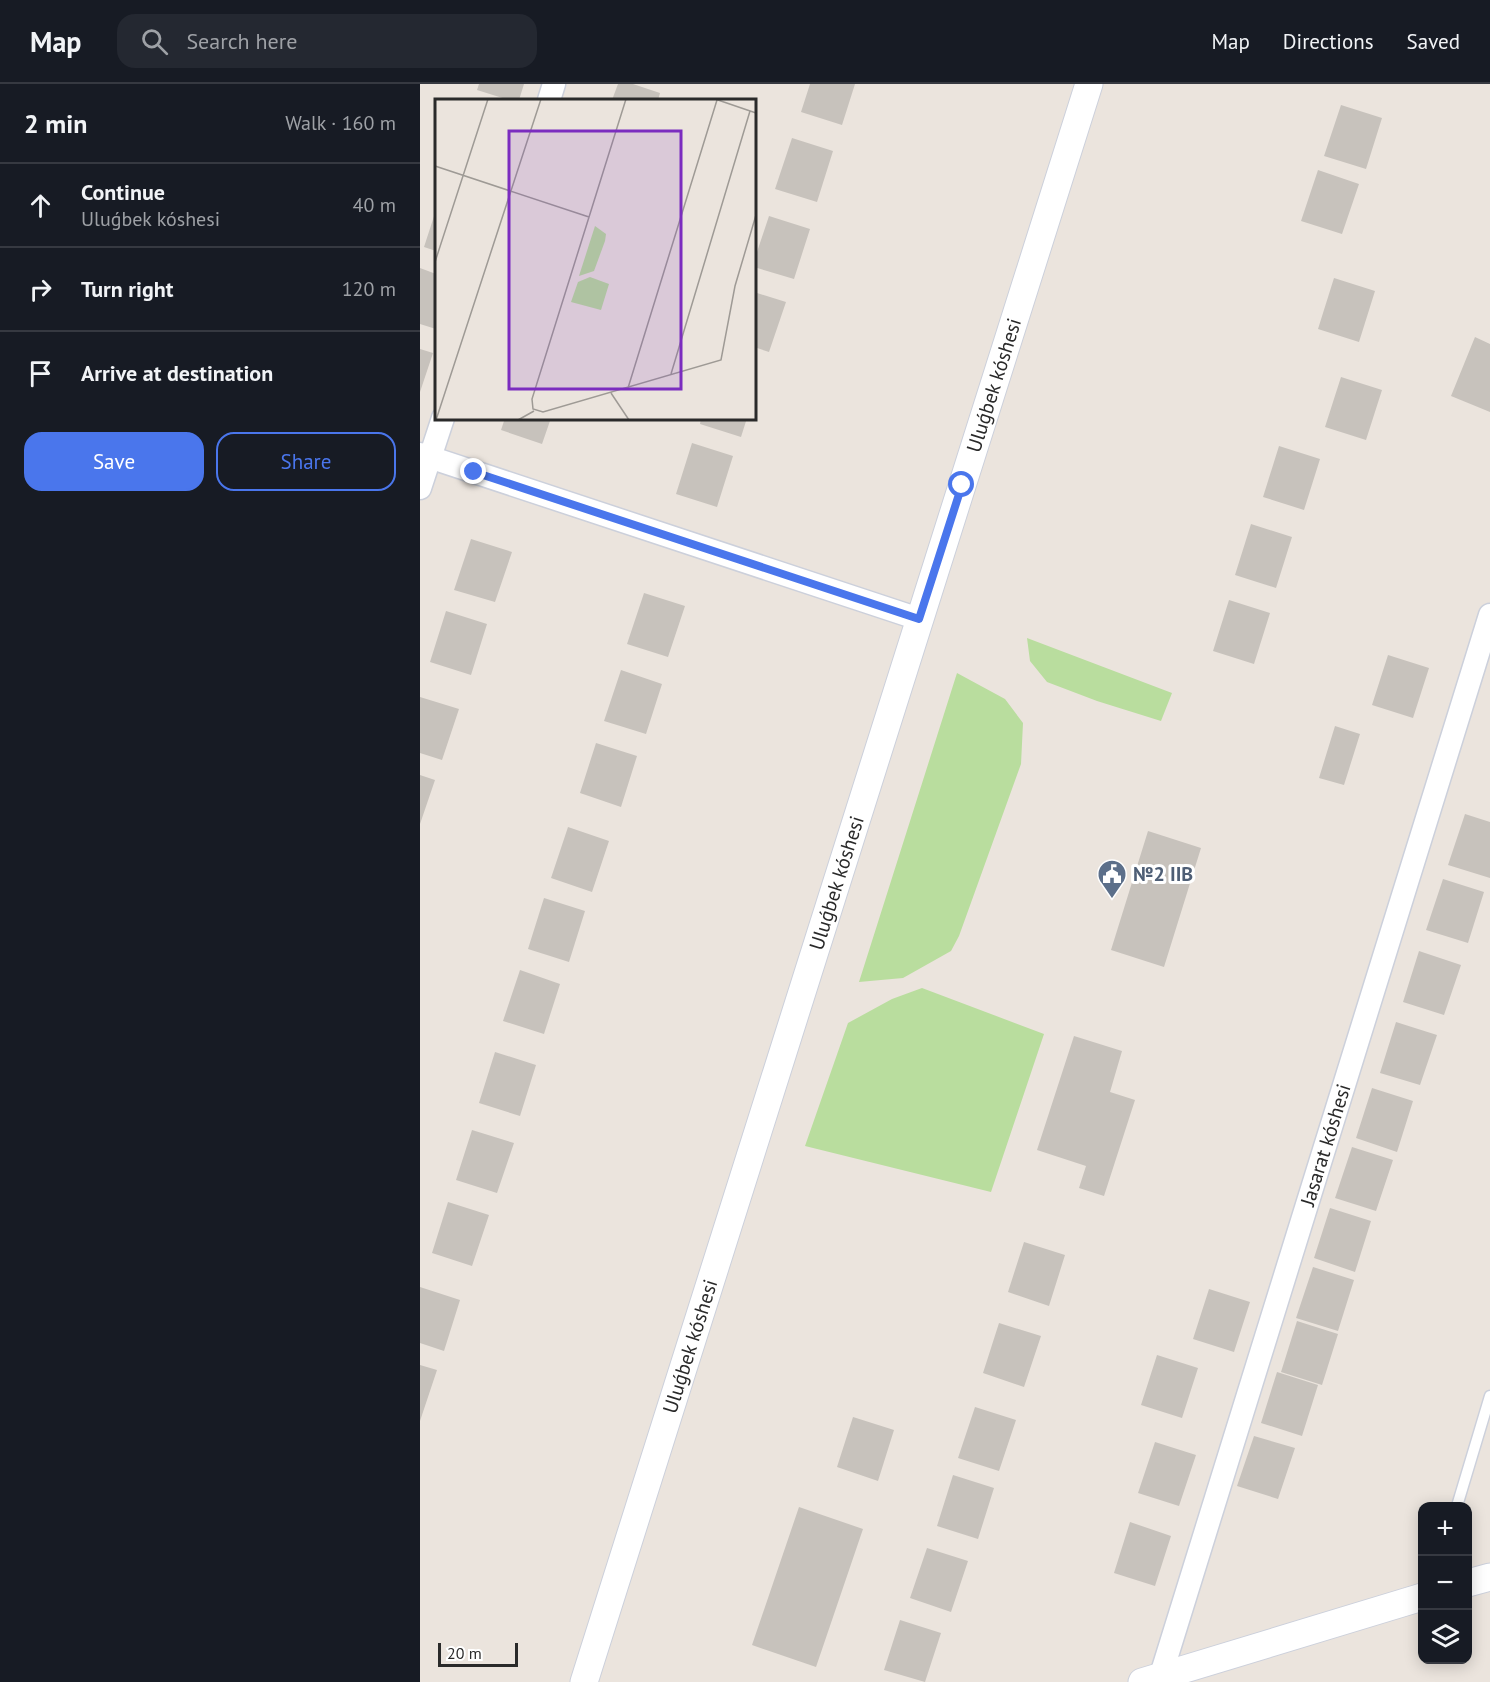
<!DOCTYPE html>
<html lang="en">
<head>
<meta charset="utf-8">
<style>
  body { margin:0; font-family:"PT Sans",sans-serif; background:#242831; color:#f1f3f6 }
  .controls { position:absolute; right:18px; bottom:18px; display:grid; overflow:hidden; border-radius:12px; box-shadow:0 3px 15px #0003 }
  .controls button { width:54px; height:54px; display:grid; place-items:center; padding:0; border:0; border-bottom:2px solid #363941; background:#171b24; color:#f1f3f6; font:30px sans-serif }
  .scale { position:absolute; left:18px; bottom:15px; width:80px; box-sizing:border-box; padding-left:6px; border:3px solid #2a2a2a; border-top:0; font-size:16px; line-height:21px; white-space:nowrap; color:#2a2a2a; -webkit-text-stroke:4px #fff; paint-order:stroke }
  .stop { position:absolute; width:18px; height:18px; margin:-14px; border:4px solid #4a76ec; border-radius:50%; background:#fff }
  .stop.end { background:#4a76ec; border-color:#fff; box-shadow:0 2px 6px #0008 }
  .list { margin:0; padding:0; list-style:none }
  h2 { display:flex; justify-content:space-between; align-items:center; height:78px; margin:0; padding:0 24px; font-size:26px }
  h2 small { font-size:20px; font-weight:400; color:#9ea1a6 }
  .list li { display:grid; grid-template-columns:39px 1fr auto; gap:18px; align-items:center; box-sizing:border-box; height:84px; padding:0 24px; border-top:2px solid #363941 }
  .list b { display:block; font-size:22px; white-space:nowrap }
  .list p { margin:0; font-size:20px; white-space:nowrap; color:#9ea1a6 }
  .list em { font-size:20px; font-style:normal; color:#9ea1a6 }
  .actions { display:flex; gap:12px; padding:18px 24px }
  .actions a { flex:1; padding:14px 0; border:2px solid #4a76ec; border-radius:18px; text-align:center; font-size:21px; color:#4a76ec }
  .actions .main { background:#4a76ec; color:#fff }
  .icon { flex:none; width:33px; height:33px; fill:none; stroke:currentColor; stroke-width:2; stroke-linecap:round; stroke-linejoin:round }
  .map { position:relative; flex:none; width:1070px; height:1598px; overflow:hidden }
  header { display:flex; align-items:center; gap:36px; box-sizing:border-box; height:84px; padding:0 30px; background:#171b24; border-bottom:2px solid #363941 }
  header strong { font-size:28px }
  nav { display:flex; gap:33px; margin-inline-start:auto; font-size:21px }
  .search { width:420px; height:54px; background:#242831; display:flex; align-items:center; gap:15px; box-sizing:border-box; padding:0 21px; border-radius:18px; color:#9ea1a6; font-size:22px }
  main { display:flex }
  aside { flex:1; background:#171b24 }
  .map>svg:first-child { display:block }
  .green { fill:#b9dd9e }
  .building { fill:#c7c2bc }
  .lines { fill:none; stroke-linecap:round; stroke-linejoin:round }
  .service-casing { stroke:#ccd0db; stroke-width:13 }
  .minor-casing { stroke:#ccd0db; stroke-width:25 }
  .tertiary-casing { stroke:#ccd0db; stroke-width:29 }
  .service { stroke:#fff; stroke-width:10 }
  .minor { stroke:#fff; stroke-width:22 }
  .tertiary { stroke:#fff; stroke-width:27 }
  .route { stroke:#4a76ec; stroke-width:8 }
  .labels { text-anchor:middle; stroke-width:6; stroke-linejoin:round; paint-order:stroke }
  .street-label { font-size:20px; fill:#2a2a2a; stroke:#fff }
  .service-label { font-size:20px; font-weight:bold; fill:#4e5e75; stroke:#fff; text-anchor:start }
  .inset-road { fill:none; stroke:#9e9a95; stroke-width:1.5 }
  .view { fill:#7b2cbf; fill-opacity:0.15; stroke:#7b2cbf; stroke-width:3 }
  .inset-edge { fill:none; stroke:#2a2a2a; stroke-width:3 }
</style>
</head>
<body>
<header>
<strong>Map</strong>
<div class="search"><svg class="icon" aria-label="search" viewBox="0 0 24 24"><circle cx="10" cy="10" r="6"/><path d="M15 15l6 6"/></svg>Search here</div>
<nav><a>Map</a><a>Directions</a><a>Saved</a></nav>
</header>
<main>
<aside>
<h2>2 min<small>Walk · 160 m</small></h2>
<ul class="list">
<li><svg class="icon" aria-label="ahead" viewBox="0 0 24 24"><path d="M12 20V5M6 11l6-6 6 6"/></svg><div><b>Continue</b><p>Uluǵbek kóshesi</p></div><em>40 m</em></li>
<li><svg class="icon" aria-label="right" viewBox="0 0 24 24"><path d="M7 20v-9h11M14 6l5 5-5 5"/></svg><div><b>Turn right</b></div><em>120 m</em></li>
<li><svg class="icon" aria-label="arrive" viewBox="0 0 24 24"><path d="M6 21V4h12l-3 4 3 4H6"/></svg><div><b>Arrive at destination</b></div></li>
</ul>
<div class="actions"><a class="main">Save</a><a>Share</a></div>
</aside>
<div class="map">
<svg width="1070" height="1598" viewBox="0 0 1070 1598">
  <rect width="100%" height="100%" fill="#ebe4dd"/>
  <!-- green -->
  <path class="green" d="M607 554 752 609 741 637 677 617 627 598 610 577Z
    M537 589 585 615 603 639 601 680 539 852 531 867 483 894 439 898Z
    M502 904 624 950 571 1108 385 1062 428 939 472 915Z"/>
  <!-- building -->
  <path class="building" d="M59 0H104L99 16H89L57 6Z
    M198 0H213L240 9 238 16H192Z
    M390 0H435L422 41 381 28Z
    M921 21 962 34 946 85 904 72Z
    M372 54 413 67 397 118 355 105Z
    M898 86 939 100 922 150 881 137Z
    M16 126V167L4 163Z
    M349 132 390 145 374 195 334 183V177Z
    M0 184 16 190V245L0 240Z
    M914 194 955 207 939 258 898 245Z
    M334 208 366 218 349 268 334 263Z
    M1055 253 1070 260V328L1031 312Z
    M0 265 13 269 0 308Z
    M921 293 962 306 946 356 905 343Z
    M85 334H131L122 360 81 346Z
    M281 334H327L321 353 280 340Z
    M272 359 313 372 297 423 256 410Z
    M859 362 900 375 884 426 843 413Z
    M831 440 872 453 856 504 815 491Z
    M51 455 92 468 75 518 34 506Z
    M224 509 265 522 248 573 207 560Z
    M809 516 850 529 834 580 793 567Z
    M26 527 67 540 51 591 10 578Z
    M968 571 1009 584 993 634 952 621Z
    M201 586 242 600 226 650 184 637Z
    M0 613 39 625 22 676 0 669Z
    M915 642 940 650 924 701 899 694Z
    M176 659 217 672 201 723 160 709Z
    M0 691 15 696 0 740Z
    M1045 730 1070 738V794L1028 781Z
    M148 743 189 757 172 808 131 794Z
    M728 747 781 764 744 883 691 866Z
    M1023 795 1064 808 1048 859 1006 846Z
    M124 814 165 827 149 878 108 865Z
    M999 867 1041 881 1024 931 983 918Z
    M100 886 140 900 124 950 83 937Z
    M976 938 1017 951 1000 1001 960 989Z
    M654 952 702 967 690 1008 715 1016 684 1112 659 1104 666 1082 617 1066Z
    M75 968 116 981 100 1032 59 1019Z
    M952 1004 993 1017 977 1068 936 1054Z
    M52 1046 94 1059 77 1109 36 1096Z
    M932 1063 973 1076 956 1127 915 1114Z
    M28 1118 69 1131 52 1182 12 1169Z
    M910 1124 951 1137 935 1188 894 1174Z
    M604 1158 645 1171 629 1222 588 1208Z
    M893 1183 934 1196 918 1247 876 1234Z
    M0 1203 40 1216 24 1267 0 1259Z
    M789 1205 830 1218 814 1268 773 1255Z
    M877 1237 918 1250 902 1301 861 1288Z
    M579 1239 621 1252 604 1303 563 1289Z
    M737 1271 778 1284 762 1334 721 1321Z
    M0 1281 17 1286 0 1337Z
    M857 1288 898 1301 882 1352 841 1339Z
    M555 1323 596 1336 579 1387 538 1374Z
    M433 1333 474 1346 458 1397 417 1383Z
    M834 1352 875 1364 858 1415 817 1402Z
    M735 1358 776 1371 759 1422 718 1409Z
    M533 1391 574 1404 558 1455 517 1442Z
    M379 1423 443 1445 396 1583 332 1561Z
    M710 1438 751 1452 735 1502 694 1489Z
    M507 1464 548 1477 531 1528 490 1514Z
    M480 1536 521 1549 505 1598 464 1586Z"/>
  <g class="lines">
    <!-- service casing -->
    <g class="service-casing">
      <path id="service" d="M1037 1422 1070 1312"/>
    </g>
    <!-- minor casing -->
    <g class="minor-casing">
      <g id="minor">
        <path d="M129 16 134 0"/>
        <path d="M0 370 499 535"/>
        <path d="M0 404 23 334"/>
        <path id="s1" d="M741 1591 1070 531"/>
      </g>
    </g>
    <!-- tertiary casing -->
    <g class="tertiary-casing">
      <g id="tertiary">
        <path d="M1048 1499 1070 1493"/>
        <path id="s2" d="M164 1598 669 0"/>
        <path d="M722 1598 1002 1513"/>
      </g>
    </g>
    <!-- service -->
    <use href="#service" class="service"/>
    <!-- minor -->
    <use href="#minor" class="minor"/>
    <!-- tertiary -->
    <use href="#tertiary" class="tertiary"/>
  </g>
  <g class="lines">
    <!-- route -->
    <path class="route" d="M54 388 499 535 542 401"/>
  </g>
  <!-- icons -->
  <defs>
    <g id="civic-pin" transform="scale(1.5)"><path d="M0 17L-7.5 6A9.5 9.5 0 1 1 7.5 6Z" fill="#5c6f8a" stroke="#fff"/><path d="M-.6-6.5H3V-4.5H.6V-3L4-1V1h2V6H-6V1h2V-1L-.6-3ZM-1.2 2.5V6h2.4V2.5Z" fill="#fff"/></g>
  </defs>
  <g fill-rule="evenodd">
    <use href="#civic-pin" x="692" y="790"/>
  </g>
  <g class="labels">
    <!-- street labels -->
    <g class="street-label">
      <text dy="7" stroke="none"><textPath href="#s2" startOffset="1360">Uluǵbek kóshesi</textPath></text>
      <text dy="7" stroke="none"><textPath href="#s2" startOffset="838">Uluǵbek kóshesi</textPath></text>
      <text dy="7" stroke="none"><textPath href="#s1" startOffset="555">Jasarat kóshesi</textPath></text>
      <text dy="7" stroke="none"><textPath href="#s2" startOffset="352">Uluǵbek kóshesi</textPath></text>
    </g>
    <!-- service labels -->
    <g class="service-label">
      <text x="713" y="797">№2 IIB</text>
    </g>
  </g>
  <!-- overview -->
  <g transform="translate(15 15)">
    <rect width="321" height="321" fill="#ebe4dd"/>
    <path d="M160 127 171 135 170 142 159 172 144 177ZM155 178 174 185 166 211 136 203 143 183Z" fill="#b9dd9e"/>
    <path class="inset-road" d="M191 0 97 300 98 310 108 313 286 261 300 187 321 116M280 0 321 14M0 67 154 118M0 163 53 0M236 275 315 12M193 289 282 1M176 294 194 321M1 321 106 0M83 321 99 312"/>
    <path class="view" d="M74 32H246V290H74Z"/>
    <rect width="321" height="321" class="inset-edge"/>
  </g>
</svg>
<div class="controls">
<button>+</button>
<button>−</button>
<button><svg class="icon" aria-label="layers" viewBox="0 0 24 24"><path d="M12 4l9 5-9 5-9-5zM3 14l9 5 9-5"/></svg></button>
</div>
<div class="scale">20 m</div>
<div class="stop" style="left:542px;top:401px"></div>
<div class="stop end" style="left:54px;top:388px"></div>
</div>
</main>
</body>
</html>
